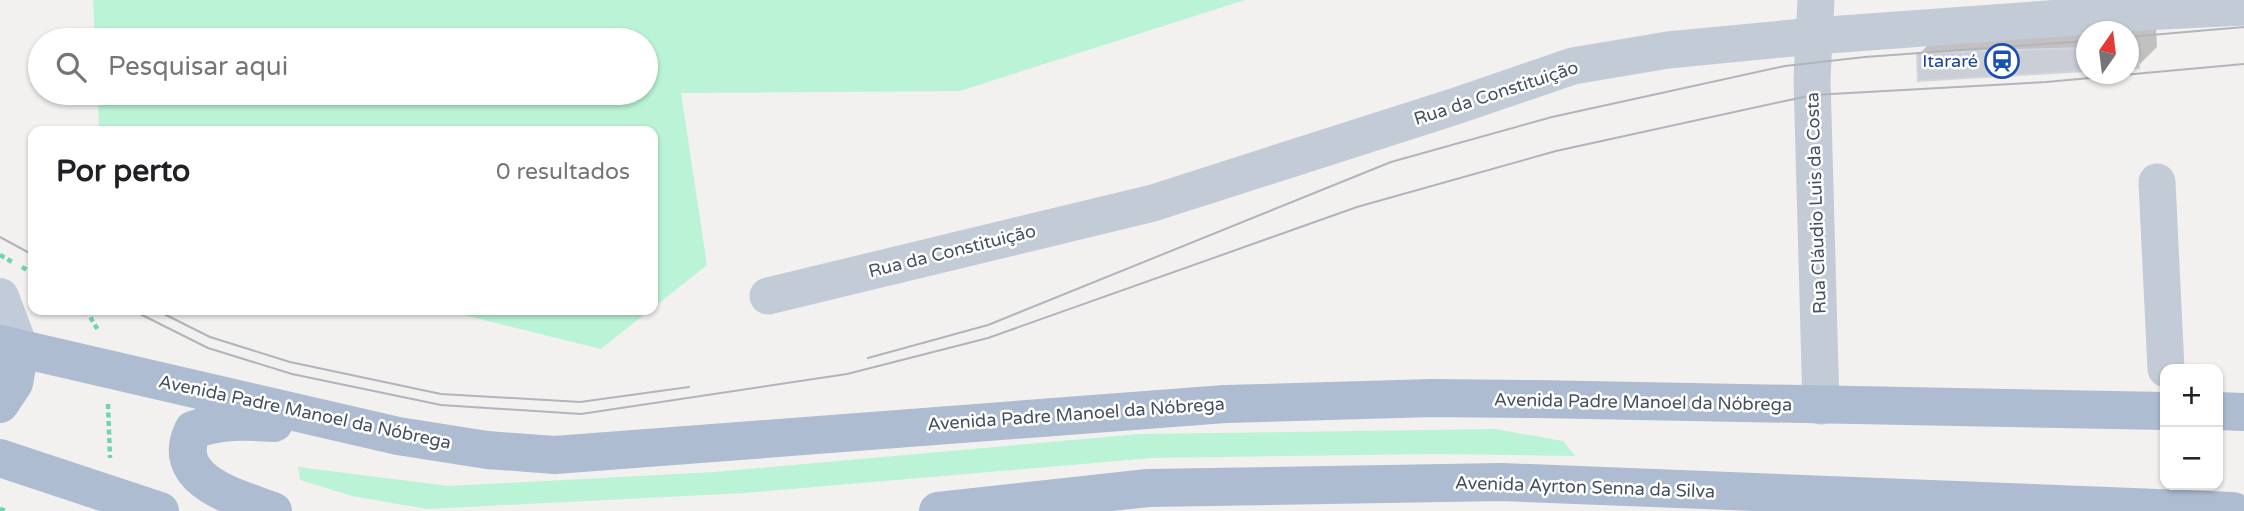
<!DOCTYPE html>
<html lang="pt">
<head>
<meta charset="utf-8">
<style>
  body { margin:0; font-family:"Varela Round",sans-serif; background:#f6f6f6; color:#202124 }
  .controls { position:absolute; right:21px; bottom:21px; display:grid; overflow:hidden; border-radius:14px; box-shadow:0 2px 5px #0004 }
  .controls button { width:63px; height:63px; display:grid; place-items:center; padding:0; border:0; border-bottom:2px solid #e0e0e0; background:#fff; color:#202124; font:35px sans-serif }
  .compass { position:absolute; left:2076px; top:21px; width:63px; height:63px; border-radius:50%; background:#fff; box-shadow:0 2px 5px #0004; rotate:14deg }
  .list { margin:0; padding:0; list-style:none }
  h2 { display:flex; justify-content:space-between; align-items:center; height:91px; margin:0; padding:0 28px; font-size:30px }
  h2 small { font-size:23px; font-weight:400; color:#757577 }
  .icon { flex:none; width:38px; height:38px; fill:none; stroke:currentColor; stroke-width:2; stroke-linecap:round; stroke-linejoin:round }
  .map { position:relative; flex:none; width:2244px; height:511px; overflow:hidden }
  .search { position:absolute; background:#fff; box-shadow:0 2px 5px #0004; left:28px; top:28px; width:630px; height:77px; display:flex; align-items:center; gap:18px; box-sizing:border-box; padding:0 24px; border-radius:38px; color:#757577; font-size:26px }
  .panel { position:absolute; background:#fff; box-shadow:0 2px 5px #0004; left:28px; top:126px; width:630px; height:189px; border-radius:14px }
  .map>svg:first-child { display:block }
  .green { fill:#bbf3d6 }
  .shadow { fill:#0003 }
  .building { fill:#cbced6; stroke:#d3d5dc; stroke-width:2 }
  .lines { fill:none; stroke-linecap:round; stroke-linejoin:round }
  .path { stroke:#70d5ac; stroke-width:4.5; stroke-dasharray:5 3.5; stroke-linecap:butt }
  .minor { stroke:#c2cbd6; stroke-width:37 }
  .secondary { stroke:#c1cbda; stroke-width:38 }
  .primary { stroke:#adbcd1; stroke-width:38 }
  .tram { stroke:#b1b4bb; stroke-width:2 }
  .labels { text-anchor:middle; stroke-width:5; stroke-linejoin:round; paint-order:stroke }
  .transit-label { font-size:18px; fill:#164399; stroke:#fff; text-anchor:end }
  .street-label { font-size:18px; fill:#46515f; stroke:#fff }
</style>
</head>
<body>
<div class="map">
<svg width="2244" height="511" viewBox="0 0 2244 511">
  <rect width="100%" height="100%" fill="#f3f0f0"/>
  <!-- green -->
  <path class="green" d="M93 0H1245L960 91 681 93 707 265 653 308V131H99L98 93H646V40H95Z
    M444 310H650L601 349Z
    M1495 429 1563 441 1575 456 1435 454 1152 458 745 493 427 509 352 496 300 480 298 467 449 486 714 472 1140 434Z"/>
  <!-- shadow -->
  <path class="shadow" d="M2156 28 2157 47 2138 66 2128 67V32H2086V69L1920 79 1919 54 1938 35Z"/>
  <!-- building -->
  <path class="building" d="M2128 46H2137L2139 68 2128 69Z
    M2086 48V71L1918 81 1917 53Z"/>
  <g class="lines">
    <!-- path -->
    <path class="path" d="M0 255 14 263
      M22 267 33 274
      M86 310 98 330
      M108 404 110 458
      M0 509 7 511"/>
    <!-- minor -->
    <path class="minor" d="M1816 0 1812 79 1821 406
      M2157 182 2166 369
      M768 296 1153 203 1456 106 1573 66 1668 50 1814 36 2143 12 2244 7"/>
    <!-- secondary -->
    <path class="secondary" d="M0 297 20 350"/>
    <!-- primary -->
    <path class="primary" d="M0 344 398 436 487 450 555 455 1225 404 1432 398 1536 399 2165 411
      M0 404 14 383 20 350
      M2218 411 2244 412
      M0 458 160 511
      M273 511C238 498 168 481 193 430 221 420 244 421 274 423
      M938 511 1148 488 1502 482 2233 511"/>
    <!-- tram -->
    <path class="tram" d="M2128 37 2244 27
      M0 237 33 255
      M132 310 208 348 292 374 441 405 581 414 847 374 988 338 1357 207 1556 151 1785 101 1813 95 2046 82 2244 64
      M156 310 210 337 290 362 441 394 580 402 689 387
      M868 358 988 325 1391 162 1552 117 1785 66 1865 57 2086 41"/>
  </g>
  <!-- icons -->
  <defs>
    <g id="station-ring" transform="scale(1.75)"><circle r="9.5" fill="#fff" stroke="#1a4fb4" stroke-width="1.5"/><path d="M-3-6H3Q5-6 5-4V2Q5 4 3 4L4.5 6H3L1.5 4h-3L-3 6H-4.5L-3 4Q-5 4-5 2V-4Q-5-6-3-6ZM-3.5-4v3h7v-3ZM-3.5 1v1.5H-2V1ZM2 1v1.5H3.5V1Z" fill="#1a4fb4"/></g>
  </defs>
  <g fill-rule="evenodd">
    <use href="#station-ring" x="2002" y="61"/>
  </g>
  <g class="labels">
    <!-- transit labels -->
    <g class="transit-label">
      <text x="1978" y="67">Itararé</text>
    </g>
    <!-- street labels -->
    <g class="street-label">
      <text transform="translate(1496 93) rotate(-18)" y="6">Rua da Constituição</text>
      <text transform="translate(1816 203) rotate(-92)" y="6">Rua Cláudio Luis da Costa</text>
      <text transform="translate(952 251) rotate(-14)" y="6">Rua da Constituição</text>
      <text transform="translate(1643 402) rotate(1)" y="6">Avenida Padre Manoel da Nóbrega</text>
      <text transform="translate(305 412) rotate(12)" y="6">Avenida Padre Manoel da Nóbrega</text>
      <text transform="translate(1076 414) rotate(-4)" y="6">Avenida Padre Manoel da Nóbrega</text>
      <text transform="translate(1585 487) rotate(2)" y="6">Avenida Ayrton Senna da Silva</text>
    </g>
  </g>
</svg>
<div class="controls">
<button>+</button>
<button>−</button>
</div>
<svg class="compass" viewBox="-18 -18 36 36"><path d="M0-13l5 13h-10z" fill="#e53935"/><path d="M0 13l5-13h-10z" fill="#757577"/></svg>
<div class="search"><svg class="icon" aria-label="search" viewBox="0 0 24 24"><circle cx="10" cy="10" r="6"/><path d="M15 15l6 6"/></svg>Pesquisar aqui</div>
<section class="panel">
<h2>Por perto<small>0 resultados</small></h2>
<ul class="list">
</ul>
</section>
</div>
</body>
</html>
